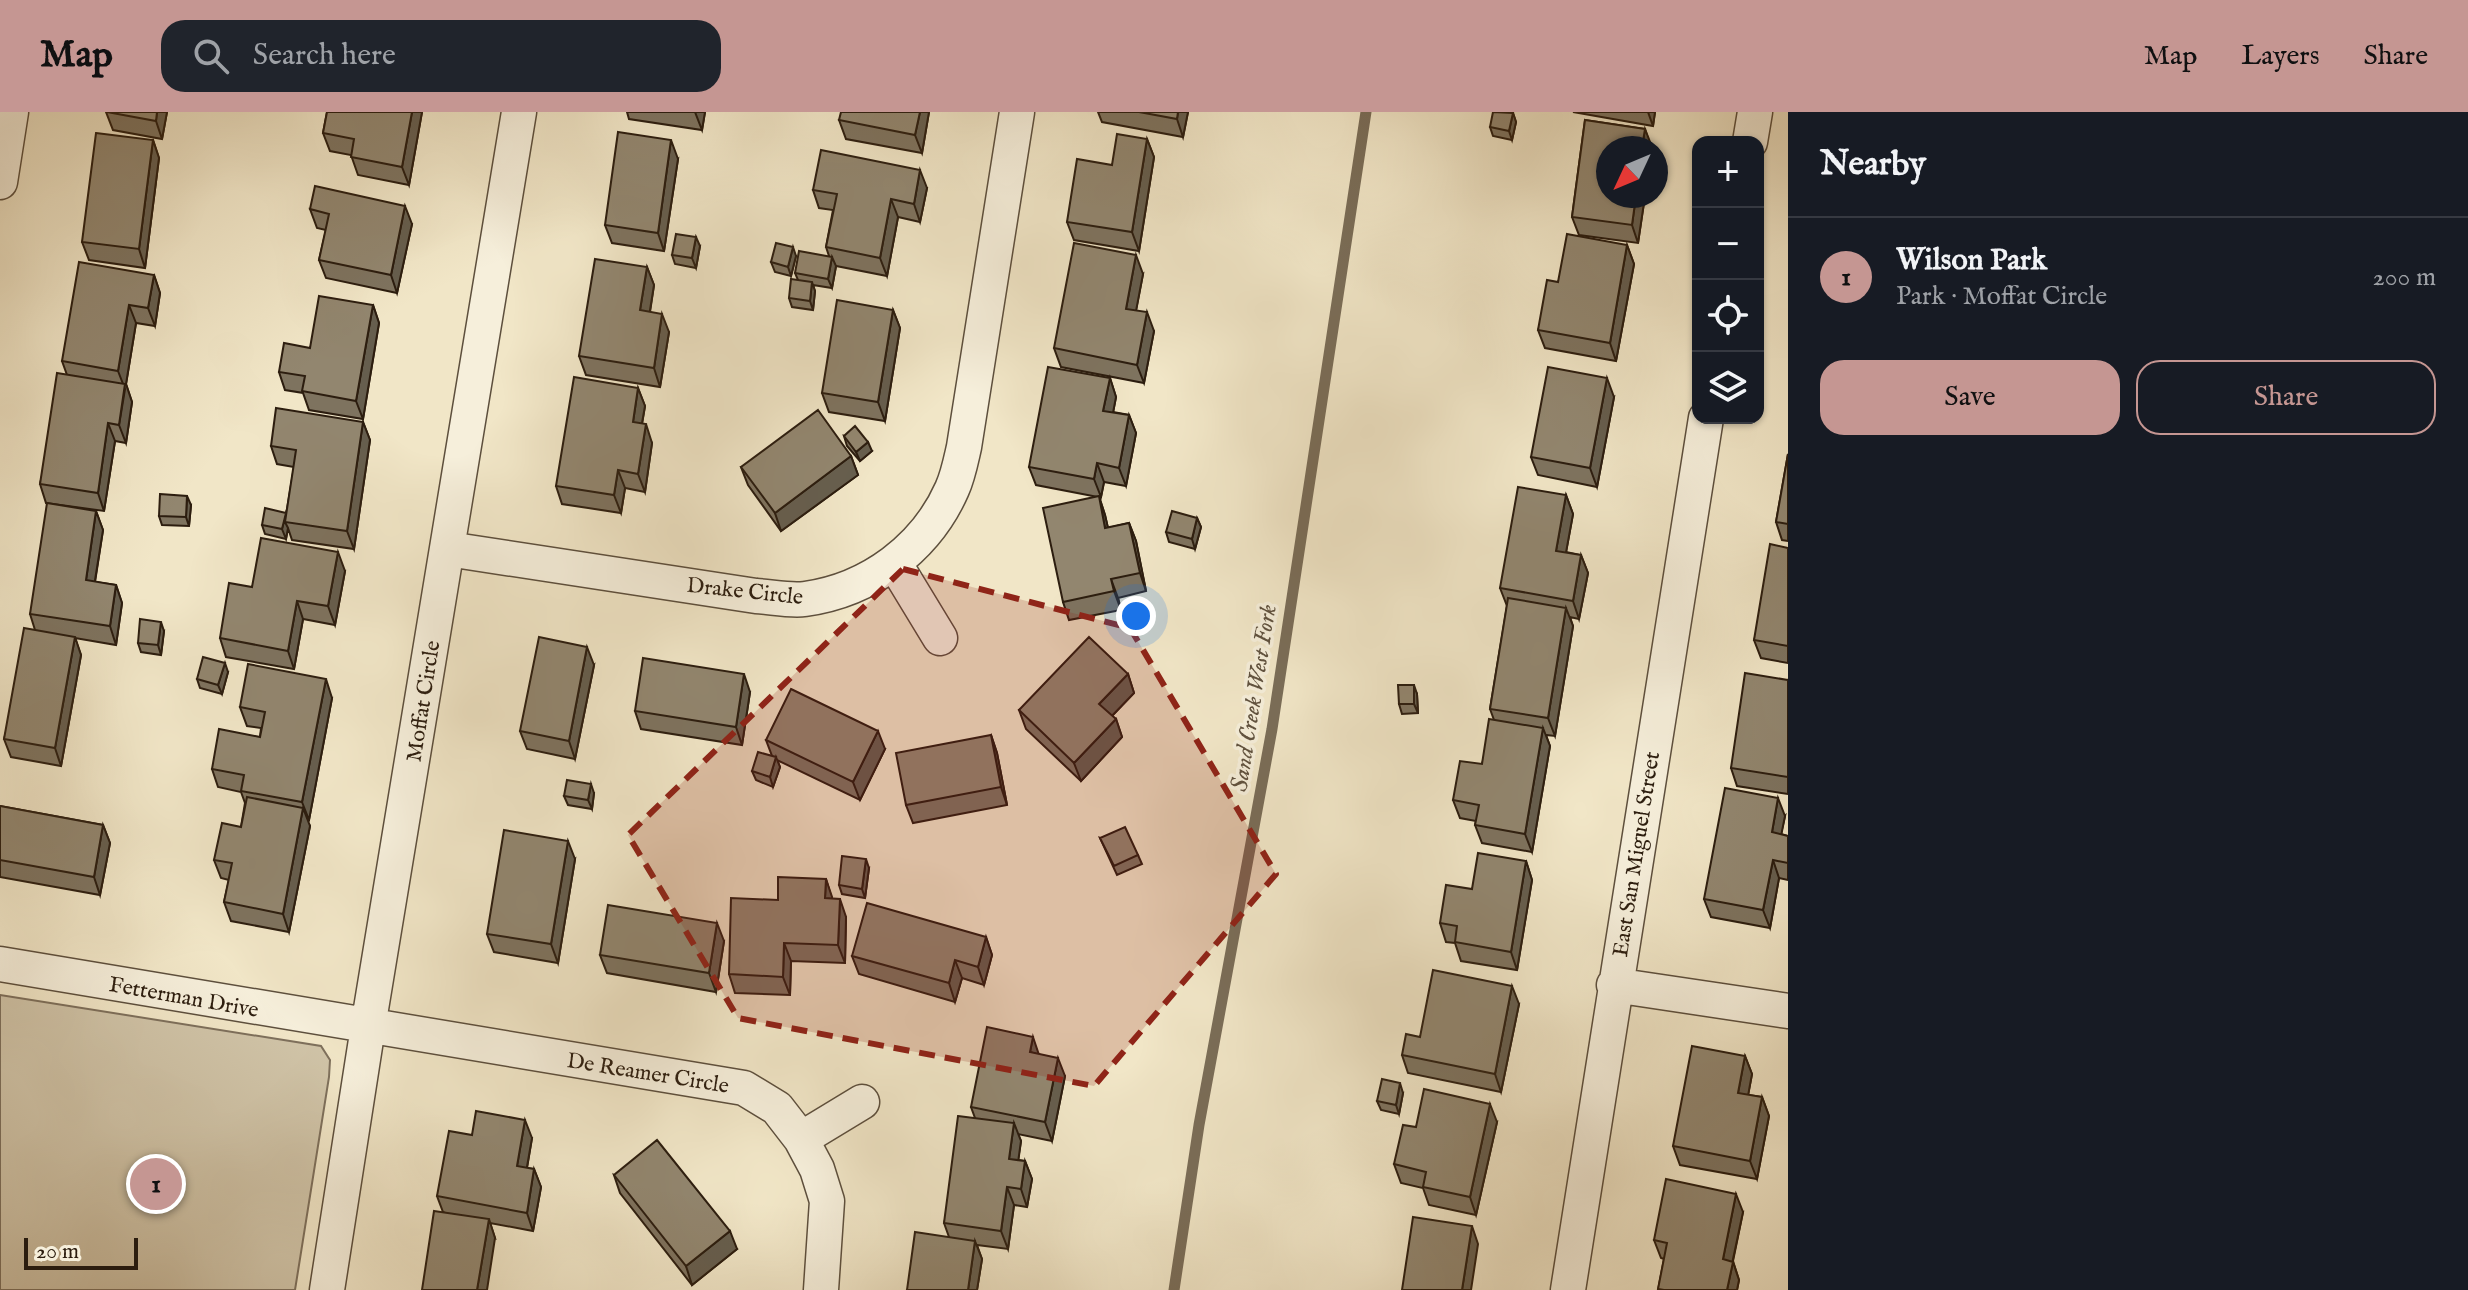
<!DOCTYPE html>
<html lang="en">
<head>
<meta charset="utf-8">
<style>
  body { margin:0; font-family:"IM FELL English",serif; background:#20242c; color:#f1f3f6 }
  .controls { position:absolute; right:24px; top:24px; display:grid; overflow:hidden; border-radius:16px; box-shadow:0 2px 6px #0004 }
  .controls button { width:72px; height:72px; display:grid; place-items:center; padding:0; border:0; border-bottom:2px solid #363941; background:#171b24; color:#f1f3f6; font:40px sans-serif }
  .compass { position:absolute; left:1596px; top:24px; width:72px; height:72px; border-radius:50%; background:#171b24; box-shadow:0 2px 6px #0004; rotate:226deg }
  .scale { position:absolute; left:24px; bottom:20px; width:114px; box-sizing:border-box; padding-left:8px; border:4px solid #2c1d0f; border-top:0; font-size:22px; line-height:28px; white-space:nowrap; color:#2c1d0f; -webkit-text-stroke:6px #f6efdb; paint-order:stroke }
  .you { position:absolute; left:1136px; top:504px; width:28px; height:28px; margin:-20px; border:6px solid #fff; border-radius:50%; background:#1a73e8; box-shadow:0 0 0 12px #1a73e833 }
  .badge { display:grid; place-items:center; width:52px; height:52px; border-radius:50%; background:#c59692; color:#111; font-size:26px; font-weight:700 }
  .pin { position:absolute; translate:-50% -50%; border:4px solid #fff; box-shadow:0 2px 8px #0006 }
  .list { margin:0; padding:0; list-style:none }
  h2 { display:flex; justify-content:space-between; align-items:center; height:104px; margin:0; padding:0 32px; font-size:34px }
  h2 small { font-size:26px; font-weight:400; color:#9ea1a6 }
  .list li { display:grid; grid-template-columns:52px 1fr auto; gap:24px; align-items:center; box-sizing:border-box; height:120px; padding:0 32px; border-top:2px solid #363941 }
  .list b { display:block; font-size:30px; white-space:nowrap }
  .list p { margin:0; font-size:26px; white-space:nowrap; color:#9ea1a6 }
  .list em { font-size:26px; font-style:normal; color:#9ea1a6 }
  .actions { display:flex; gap:16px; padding:24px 32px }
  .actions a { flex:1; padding:18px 0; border:2px solid #c59692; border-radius:24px; text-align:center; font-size:28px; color:#c59692 }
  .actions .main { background:#c59692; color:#111 }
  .icon { flex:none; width:44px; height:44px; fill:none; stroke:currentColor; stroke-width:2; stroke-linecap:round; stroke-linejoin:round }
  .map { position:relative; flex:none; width:1788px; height:1178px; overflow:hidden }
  header { display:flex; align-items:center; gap:48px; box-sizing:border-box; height:112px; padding:0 40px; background:#c59692; color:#111 }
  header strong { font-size:38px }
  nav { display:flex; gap:44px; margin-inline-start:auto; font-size:28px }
  .search { width:560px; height:72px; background:#20242c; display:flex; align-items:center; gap:20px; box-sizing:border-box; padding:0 28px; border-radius:24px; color:#9ea1a6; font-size:30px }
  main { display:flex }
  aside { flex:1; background:#171b24 }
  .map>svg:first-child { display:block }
  .green { fill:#d0c4a8; stroke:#7e705c; stroke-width:2 }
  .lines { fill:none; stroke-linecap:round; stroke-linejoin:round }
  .stream { stroke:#7a6d58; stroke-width:11 }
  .minor-casing { stroke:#5d4f3d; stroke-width:37 }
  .minor { stroke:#f6efdb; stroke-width:34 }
  .wall { fill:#7e735f; stroke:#2c1d0f; stroke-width:2 }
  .shaded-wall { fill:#665e4e; stroke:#2c1d0f; stroke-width:2 }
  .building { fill:#92866f; stroke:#2c1d0f; stroke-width:2 }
  .marked { fill:#8f2418; fill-opacity:0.2; stroke:#8f2418; stroke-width:6; stroke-dasharray:16 10; stroke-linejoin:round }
  .labels { text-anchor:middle; stroke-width:7; stroke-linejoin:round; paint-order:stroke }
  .street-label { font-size:22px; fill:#2c1d0f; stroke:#f6efdb }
  .water-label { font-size:24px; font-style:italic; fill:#60523f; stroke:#f6efdb }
</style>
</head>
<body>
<header>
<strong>Map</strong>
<div class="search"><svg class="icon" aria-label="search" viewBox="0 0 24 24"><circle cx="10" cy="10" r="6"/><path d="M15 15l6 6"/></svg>Search here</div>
<nav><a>Map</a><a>Layers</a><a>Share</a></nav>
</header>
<main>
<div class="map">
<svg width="1788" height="1178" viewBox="0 0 1788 1178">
  <rect width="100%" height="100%" fill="#f1e6c7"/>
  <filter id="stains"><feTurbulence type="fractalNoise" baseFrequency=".0025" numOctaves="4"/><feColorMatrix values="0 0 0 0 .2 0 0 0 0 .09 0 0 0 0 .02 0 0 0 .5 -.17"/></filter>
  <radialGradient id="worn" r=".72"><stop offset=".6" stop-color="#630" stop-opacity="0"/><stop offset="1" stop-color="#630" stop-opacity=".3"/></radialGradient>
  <!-- green -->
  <path class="green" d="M0 883 321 934 330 948 329 965 295 1178H0Z"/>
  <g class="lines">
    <!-- stream -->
    <path class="stream" d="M1174 1178 1199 1013 1272 617 1366 0"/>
    <!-- minor casing -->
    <g class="minor-casing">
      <path id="minor" d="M1750 30 1755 0
        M0 70 11 0
        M448 437 756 484C772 485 790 489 805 487 870 478 926 436 952 377 958 364 961 348 964 335L1017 0
        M895 452 940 526
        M0 852 744 976 777 996 801 1027 817 1057 827 1089 821 1178
        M1614 873 1788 899
        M801 1027 862 990
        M327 1178 368 915 519 0
        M1568 1178 1706 306"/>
    </g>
    <!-- minor -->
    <use href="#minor" class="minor"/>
  </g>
  <!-- wall -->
  <path class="wall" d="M106 0H167L162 27 113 18Z
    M327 0H422L409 73 358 63 351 43 330 39 323 21Z
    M627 0H705L702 18 629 7Z
    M929 0 922 41 846 27 839 8Z
    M1098 0H1188L1183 25 1102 10Z
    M1573 0H1655L1653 14Z
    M1513 1 1516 10 1512 28 1493 24 1490 15Z
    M1585 8 1645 17 1651 36H1608V84H1645L1638 131 1579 123 1572 105Z
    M1147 27 1154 45 1139 139 1074 128 1067 110 1112 53Z
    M153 28 159 46 145 156 89 148 82 130Z
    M678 47 664 139 612 131 605 113Z
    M927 76 920 110 898 105 887 164 836 154 832 176 813 173 815 179 813 198 792 195 789 186 798 168 795 161 829 144 826 135 833 98 819 96 813 78Z
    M310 97 412 112 397 181 326 166 319 148 326 118 317 116Z
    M1627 133 1634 152 1616 249 1545 236 1538 218 1558 170Z
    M700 134 696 156 675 152 672 143Z
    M796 144 791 164 775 160 771 150Z
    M647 155 654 173 650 200 669 220 660 275 586 263 579 244Z
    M1143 162 1136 198 1154 219 1144 271 1061 255 1054 236Z
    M154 163 160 181 155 214 136 211 126 272 132 290 126 331 115 329 104 399 46 391 40 372 67 263 62 249Z
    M373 193 379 211 363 307 309 298 303 281 285 278 279 260 310 236Z
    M893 198 900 216 885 309 829 300 822 281Z
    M1110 266 1116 285 1113 300 1129 303 1136 321 1126 374 1104 370 1101 385H1099L1105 403 1108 416 1129 411 1136 429 1146 479 1118 486 1121 498 1069 508 1063 490 1098 385 1036 373 1029 355Z
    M638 276 645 294 642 312 652 331 645 380 625 376 621 401 562 392 556 374Z
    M1614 285 1597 375 1538 363 1531 345Z
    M363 310 370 328 354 437 292 428 288 416 286 427 265 422 262 413 286 403 294 355 277 352 271 334Z
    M844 324 872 339 860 349 847 334Z
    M1788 342V429L1782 428 1776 410Z
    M851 344 858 363 781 419 748 373 741 355Z
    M1566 383 1573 402 1566 440 1581 443 1588 461 1579 507 1570 505 1573 514 1555 624 1546 623 1550 634 1532 740 1482 731 1475 713 1476 709 1460 706 1453 688 1482 652 1494 608 1490 597 1507 494 1500 476Z
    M191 393 189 414 162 413 159 404Z
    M96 399 103 418 95 470 116 473 122 491 116 533 75 526 81 543 61 654 11 645 4 627 35 518 30 502Z
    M1197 406 1201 415 1195 437 1169 430 1166 420Z
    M1788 436V551L1761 546 1754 528Z
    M345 459 335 513 303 507 294 557 226 545 220 526 252 475Z
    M164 519 161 543 141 540 138 531Z
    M594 553 575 647 527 637 520 619Z
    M228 560 222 582 200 576 197 567Z
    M1128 562 1134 581 1112 604 1116 607 1122 625 1081 669 1026 617 1019 598Z
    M1788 568V682L1737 674 1731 656Z
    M750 580 742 633 641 617 635 599Z
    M1417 582 1418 601 1402 602 1399 592Z
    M332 586 309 708H307L310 714 289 820 231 809 224 790 229 768 221 766 214 748 241 715 245 691 241 680 218 675 212 657 260 625 261 616 247 614 240 595Z
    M991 623 997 641 1007 693 913 711 906 693Z
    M766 628 885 637 860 688 777 648 780 655 773 675 756 668 752 659 772 644Z
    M594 681 592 697 568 693 564 684Z
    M0 694 103 713 110 731 100 783 0 765Z
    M1785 704 1781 722 1788 724V768L1779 766 1770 816 1711 805 1704 787Z
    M1100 726 1138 743 1142 752 1117 763Z
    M575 747 558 851 494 840 487 822Z
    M1526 749 1532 768 1517 858 1461 849 1455 831 1446 830 1440 811 1472 777Z
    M869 756 865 786 842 782 839 773Z
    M826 767 832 787 846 805 845 851 791 849 790 883 735 881 729 862 778 788Z
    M986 825 992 843 984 873 962 866 955 890 859 862 852 844Z
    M724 829 716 880 607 861 600 843Z
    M1519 892 1501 980 1408 961 1402 943 1420 925Z
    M1039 942 1065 964 1052 1029 1018 1022 1021 1029 1018 1048 1025 1049 1032 1067 1027 1095 1014 1093 1008 1137 977 1133 982 1147 977 1178H907L949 1125 944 1111 975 1006 971 995Z
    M1745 944 1752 962 1748 983 1762 985 1769 1004 1757 1067 1680 1053 1673 1034Z
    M1403 981 1399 1002 1381 998 1377 989Z
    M1497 1010 1476 1103 1429 1093 1423 1076 1401 1071 1394 1052Z
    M472 1023 532 1026 527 1056 534 1057 541 1075 533 1119 490 1111 495 1126 443 1100 437 1084Z
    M614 1063 737 1137 692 1173 620 1081Z
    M1743 1100 1733 1149 1739 1168 1737 1178H1658L1664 1147 1661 1146 1654 1128Z"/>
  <!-- shaded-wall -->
  <path class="shaded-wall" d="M157 0H167L162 27 156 9Z
    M412 0H422L409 73 402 55Z
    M695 0H705L702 18Z
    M920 0H929L922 41 915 23Z
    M1178 0H1188L1183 25 1177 7Z
    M1648 0H1655L1653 14Z
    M1513 1 1516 10 1512 28 1509 19Z
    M1645 17 1652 35 1651 36H1642Z
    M1147 27 1154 45 1139 139 1132 120Z
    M153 28 159 46 145 156 139 137Z
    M671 28 678 47 664 139 658 121Z
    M920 58 927 76 920 110 914 92Z
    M1636 84H1645L1638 131 1632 113Z
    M891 87 898 105 887 164 880 146Z
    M405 94 412 112 397 181 391 163Z
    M696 125 700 134 696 156 692 146Z
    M1627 133 1634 152 1616 249 1610 231Z
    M793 135 796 144 791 164 788 155Z
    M1136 143 1143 162 1133 215 1126 197Z
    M832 145 836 154 832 176 828 167Z
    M647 155 654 173 647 217 640 198Z
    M154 163 160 181 155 214 148 196Z
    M812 170 815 179 813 198 810 189Z
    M129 193 136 211 126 272 132 290 126 331 119 313 125 277 118 259Z
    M373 193 379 211 363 307 356 289Z
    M893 198 900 216 885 309 878 290Z
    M1147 200 1154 219 1144 271 1137 253Z
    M662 202 669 220 660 275 654 256Z
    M1110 266 1116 285 1110 317 1103 299Z
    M1607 266 1614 285 1597 375 1590 356Z
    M638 276 645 294 639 328 633 310Z
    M1129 303 1136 321 1126 374 1119 356Z
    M363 310 370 328 354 437 347 419Z
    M108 311 115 329 104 399 98 381Z
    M646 312 652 331 645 380 638 362Z
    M868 330 872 339 860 349 856 340Z
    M851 344 858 363 781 419 775 401Z
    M1097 351 1104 370 1101 385 1094 367Z
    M618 358 625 376 621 401 614 383Z
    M1566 383 1573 402 1563 457 1556 439Z
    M187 384 191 393 189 414 186 405Z
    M1099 384 1105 403 1112 434 1105 416Z
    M96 399 103 418 92 487 86 468Z
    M286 401 289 410H285L288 416 286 427 282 417Z
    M1197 406 1201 415 1195 437 1192 427Z
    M1129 411 1136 429 1146 479 1140 461Z
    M338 440 345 459 335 513 328 494Z
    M1581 443 1588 461 1579 507 1573 489Z
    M1111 467 1118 486 1121 498 1114 479Z
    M116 473 122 491 116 533 110 514Z
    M297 489 303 507 294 557 288 539Z
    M1566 496 1573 514 1555 624 1548 606Z
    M161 510 164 519 161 543 158 533Z
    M75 525 81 543 61 654 55 636Z
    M587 535 594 553 575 647 569 629Z
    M225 551 228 560 222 582 218 573Z
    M744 562 750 580 742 633 736 615Z
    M1128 562 1134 581 1106 610 1099 592Z
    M326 567 332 586 309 708 302 690Z
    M1414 573 1417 582 1418 601 1414 592Z
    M1116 607 1122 625 1081 669 1074 651Z
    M1543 616 1550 634 1532 740 1525 722Z
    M878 619 885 637 860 688 853 670Z
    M991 623 997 641 1007 693 1001 675Z
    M776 645 780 655 773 675 770 665Z
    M591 672 594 681 592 697 588 688Z
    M1778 686 1785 704 1778 739 1772 720Z
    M303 696 310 714 289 820 283 802Z
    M103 713 110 731 100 783 94 765Z
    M568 729 575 747 558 851 551 832Z
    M866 747 869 756 865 786 862 777Z
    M1773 748 1779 766 1770 816 1763 798Z
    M1526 749 1532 768 1517 858 1511 840Z
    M826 767 832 785 831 805 825 786Z
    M840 787 846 805 845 851 838 833Z
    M717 811 724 829 716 880 709 861Z
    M986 825 992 843 984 873 978 855Z
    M784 831 791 849 790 883 783 865Z
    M955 848 962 866 955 890 949 871Z
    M1512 874 1519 892 1501 980 1495 962Z
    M1033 925 1039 943 1030 940Z
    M1745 944 1752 962 1745 1000 1738 981Z
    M1058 946 1065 964 1052 1029 1045 1010Z
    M1400 971 1403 981 1399 1002 1396 993Z
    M1762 985 1769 1004 1757 1067 1750 1049Z
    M1490 992 1497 1010 1476 1103 1470 1085Z
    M525 1008 532 1026 524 1072 517 1054Z
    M1014 1011 1021 1029 1016 1065 1009 1047Z
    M1025 1049 1032 1067 1027 1095 1021 1077Z
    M534 1057 541 1075 533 1119 527 1101Z
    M1007 1075 1014 1093 1008 1137 1001 1119Z
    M1736 1082 1743 1100 1729 1166 1723 1147Z
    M489 1107 495 1126 487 1178H477Z
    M1472 1114 1478 1132 1471 1178H1462Z
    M730 1119 737 1137 692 1173 686 1154Z
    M975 1129 982 1147 977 1178H968Z
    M1733 1150 1739 1168 1737 1178H1727Z"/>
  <!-- building -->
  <path class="building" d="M107 0H157L156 9Z
    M327 0H412L402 55 351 45 354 27 323 21Z
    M841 0H920L915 23 839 8Z
    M1139 0H1178L1177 7Z
    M1493 0 1513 1 1509 19 1490 15Z
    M1585 8 1645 17 1642 36H1608V84H1636L1632 113 1572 105Z
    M618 20 671 28 658 121 605 113Z
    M96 21 153 28 139 137 82 130Z
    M1117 22 1147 27 1132 120 1067 110 1077 47 1112 53Z
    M821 38 920 58 914 92 891 87 880 146 826 135 837 82 813 78Z
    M315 74 405 94 391 163 319 148 329 102 310 97Z
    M676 122 696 125 692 146 672 143Z
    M1567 122 1627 133 1610 231 1538 218 1547 168 1558 170Z
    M776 131 793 135 788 155 771 150Z
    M1074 131 1136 143 1126 197 1147 200 1137 253 1054 236Z
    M799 139 832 145 828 167 795 161Z
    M595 147 647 155 640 198 662 202 654 256 579 244Z
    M79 150 154 163 148 196 129 193 118 259 62 249Z
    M791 167 812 170 810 189 789 186Z
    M319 184 373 193 356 289 302 279 305 264 279 260 284 231 310 236Z
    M837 188 893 198 878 290 822 281Z
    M1048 255 1110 266 1103 299 1129 303 1119 356 1097 351 1094 367 1029 355Z
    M1548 255 1607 266 1590 356 1531 345Z
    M57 261 125 272 119 313 108 311 98 381 40 372Z
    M574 265 638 276 633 310 646 312 638 362 618 358 614 383 556 374Z
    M276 296 363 310 347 419 285 410 296 338 271 334Z
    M818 298 851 344 775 401 741 355Z
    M855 314 868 330 856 340 844 324Z
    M1788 342V412L1776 410Z
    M1518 375 1566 383 1556 439 1581 443 1573 489 1500 476Z
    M160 382 187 384 186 405 159 404Z
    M1099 384 1105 416 1129 411 1140 461 1111 467 1114 479 1063 490 1043 396Z
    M47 391 96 399 86 468 116 473 110 514 30 502Z
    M265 396 286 401 282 417 262 413Z
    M1172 399 1197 406 1192 427 1166 420Z
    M261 426 338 440 328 494 297 489 288 539 220 526 229 471 252 475Z
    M1770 432 1788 436V534L1754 528Z
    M1508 486 1566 496 1548 606 1490 597Z
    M140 507 161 510 158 533 138 531Z
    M24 516 75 525 55 636 4 627Z
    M539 525 587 535 569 629 520 619Z
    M1089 525 1128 562 1099 592 1116 607 1074 651 1019 598Z
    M203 545 225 551 218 573 197 567Z
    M643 546 744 562 736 615 635 599Z
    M248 552 326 567 302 690 241 679 244 663 212 657 219 617 260 625 265 600 240 595Z
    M1745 561 1788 568V665L1731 656Z
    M1398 573H1414V592H1399Z
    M791 577 878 619 853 670 766 628Z
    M1489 607 1543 616 1525 722 1475 713 1479 693 1453 688 1460 649 1482 652Z
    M991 623 1001 675 906 693 896 641Z
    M758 640 776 645 770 665 752 659Z
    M567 668 591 672 588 688 564 684Z
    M1725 676 1778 686 1772 720 1788 724V751L1773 748 1763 798 1704 787Z
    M247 685 303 696 283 802 224 790 232 751 214 748 222 711 241 715Z
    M0 694 103 713 94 765 0 748Z
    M1125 715 1138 743 1114 754 1100 726Z
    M504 718 568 729 551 832 487 822Z
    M1478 741 1526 749 1511 840 1455 830 1457 814 1440 811 1446 773 1472 777Z
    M842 744 866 747 862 777 839 773Z
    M778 765 826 767 825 786 840 787 838 833 784 831 783 865 729 862 731 786 778 788Z
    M867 791 986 825 978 855 955 848 949 871 852 844Z
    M608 793 717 811 709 861 600 843Z
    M1433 858 1512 874 1495 962 1402 943 1406 922 1420 925Z
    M987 915 1033 925 1030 940 1058 946 1045 1010 971 995Z
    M1692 934 1745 944 1738 981 1762 985 1750 1049 1673 1034Z
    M1382 967 1400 971 1396 993 1377 989Z
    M1424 977 1490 992 1470 1085 1423 1075 1426 1060 1394 1052 1403 1013 1416 1015Z
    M476 999 525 1008 517 1054 534 1057 527 1101 437 1084 449 1019 472 1023Z
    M958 1004 1014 1011 1009 1047 1025 1049 1021 1077 1007 1075 1001 1119 944 1111Z
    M657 1028 730 1119 686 1154 614 1063Z
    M1666 1067 1736 1082 1723 1147 1733 1150 1727 1178H1664L1658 1177 1667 1131 1654 1128Z
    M434 1099 489 1107 477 1178H422Z
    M1413 1105 1472 1114 1462 1178H1402Z
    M915 1120 975 1129 968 1178H907Z"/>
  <!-- marked area -->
  <path class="marked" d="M903 457 1130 516 1276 762 1094 974 738 906 628 723Z"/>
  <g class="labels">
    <!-- street labels -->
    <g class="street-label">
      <text transform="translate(745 478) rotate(6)" y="8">Drake Circle</text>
      <text transform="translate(422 589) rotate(-81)" y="8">Moffat Circle</text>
      <text transform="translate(1635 742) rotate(-81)" y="8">East San Miguel Street</text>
      <text transform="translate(184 884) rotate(10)" y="8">Fetterman Drive</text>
      <text transform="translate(648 960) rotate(9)" y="8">De Reamer Circle</text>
    </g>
    <!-- water labels -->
    <g class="water-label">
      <text transform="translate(1253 586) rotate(-81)" y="8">Sand Creek West Fork</text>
    </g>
  </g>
  <rect width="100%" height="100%" filter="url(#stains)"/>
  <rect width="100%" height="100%" fill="url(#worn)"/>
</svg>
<div class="controls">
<button>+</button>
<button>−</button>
<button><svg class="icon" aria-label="locate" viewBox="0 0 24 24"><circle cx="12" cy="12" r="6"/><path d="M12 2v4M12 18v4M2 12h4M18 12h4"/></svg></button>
<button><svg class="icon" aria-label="layers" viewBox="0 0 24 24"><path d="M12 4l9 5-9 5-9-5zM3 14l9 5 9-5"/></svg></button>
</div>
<svg class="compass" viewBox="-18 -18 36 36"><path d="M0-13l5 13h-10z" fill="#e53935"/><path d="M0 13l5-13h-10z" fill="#9ea1a6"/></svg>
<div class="scale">20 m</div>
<div class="you"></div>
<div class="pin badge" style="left:156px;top:1072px">1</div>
</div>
<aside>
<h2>Nearby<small></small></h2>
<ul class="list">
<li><span class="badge">1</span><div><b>Wilson Park</b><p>Park · Moffat Circle</p></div><em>200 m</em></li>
</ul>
<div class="actions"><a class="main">Save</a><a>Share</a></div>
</aside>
</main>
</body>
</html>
